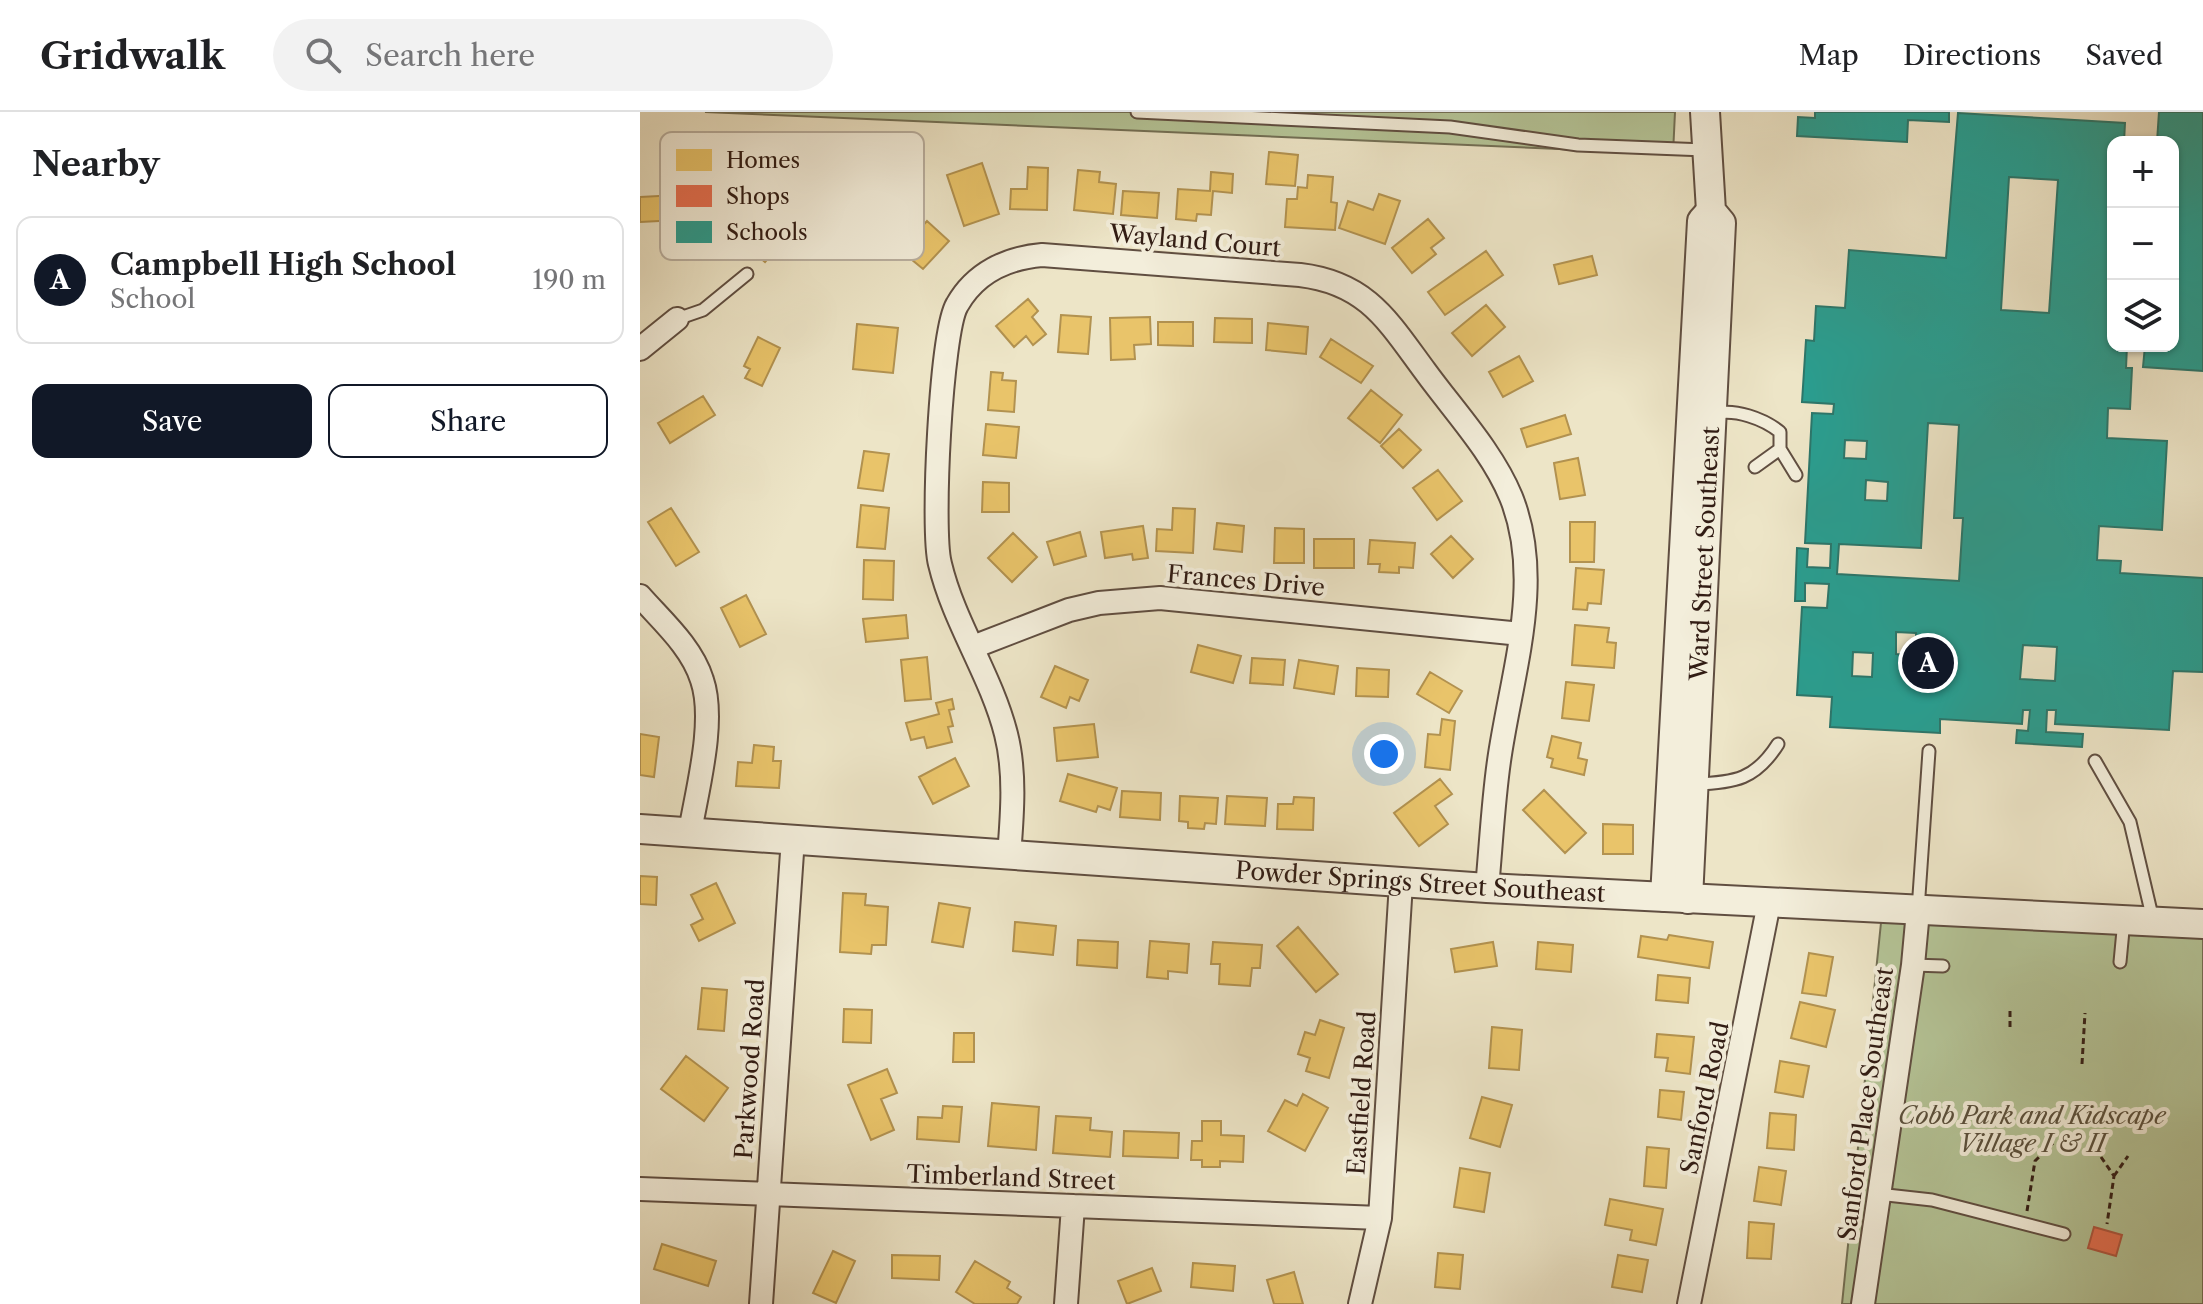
<!DOCTYPE html>
<html lang="en">
<head>
<meta charset="utf-8">
<style>
  body { margin:0; font-family:"Libre Caslon Text",serif; background:#f2f2f2; color:#202124 }
  .controls { position:absolute; right:24px; top:24px; display:grid; overflow:hidden; border-radius:16px; box-shadow:0 2px 6px #0004 }
  .controls button { width:72px; height:72px; display:grid; place-items:center; padding:0; border:0; border-bottom:2px solid #e0e0e0; background:#fff; color:#202124; font:40px sans-serif }
  .you { position:absolute; left:744px; top:642px; width:28px; height:28px; margin:-20px; border:6px solid #fff; border-radius:50%; background:#1a73e8; box-shadow:0 0 0 12px #1a73e833 }
  .badge { display:grid; place-items:center; width:52px; height:52px; border-radius:50%; background:#111827; color:#fff; font-size:26px; font-weight:700 }
  .pin { position:absolute; translate:-50% -50%; border:4px solid #fff; box-shadow:0 2px 8px #0006 }
  .list { margin:0; padding:0; list-style:none }
  h2 { display:flex; justify-content:space-between; align-items:center; height:104px; margin:0; padding:0 32px; font-size:34px }
  h2 small { font-size:26px; font-weight:400; color:#757577 }
  .list li { display:grid; grid-template-columns:52px 1fr auto; gap:24px; align-items:center; box-sizing:border-box; height:128px; margin:0 16px 16px; padding:0 16px; border:2px solid #e0e0e0; border-radius:16px }
  .list b { display:block; font-size:30px; white-space:nowrap }
  .list p { margin:0; font-size:26px; white-space:nowrap; color:#757577 }
  .list em { font-size:26px; font-style:normal; color:#757577 }
  .actions { display:flex; gap:16px; padding:24px 32px }
  .actions a { flex:1; padding:18px 0; border:2px solid #111827; border-radius:16px; text-align:center; font-size:28px; color:#111827 }
  .actions .main { background:#111827; color:#fff }
  .icon { flex:none; width:44px; height:44px; fill:none; stroke:currentColor; stroke-width:2; stroke-linecap:round; stroke-linejoin:round }
  .map { position:relative; flex:none; width:1563px; height:1192px; overflow:hidden }
  header { display:flex; align-items:center; gap:48px; box-sizing:border-box; height:112px; padding:0 40px; background:#fff; border-bottom:2px solid #e0e0e0 }
  header strong { font-size:38px }
  nav { display:flex; gap:44px; margin-inline-start:auto; font-size:28px }
  .search { width:560px; height:72px; background:#f2f2f2; display:flex; align-items:center; gap:20px; box-sizing:border-box; padding:0 28px; border-radius:44px; color:#757577; font-size:30px }
  main { display:flex }
  aside { flex:1; background:#fff }
  .map>svg:first-child { display:block }
  .green { fill:#b5c598; stroke:#737056; stroke-width:2 }
  .homes { fill:#e9c46a; stroke:#b29250; stroke-width:2 }
  .shops { fill:#e76f51; stroke:#b0563f; stroke-width:2 }
  .schools { fill:#2a9d8f; stroke:#2c766a; stroke-width:2; fill-rule:evenodd }
  .lines { fill:none; stroke-linecap:round; stroke-linejoin:round }
  .service-casing { stroke:#604e41; stroke-width:15 }
  .minor-casing { stroke:#604e41; stroke-width:26 }
  .tertiary-casing { stroke:#604e41; stroke-width:32 }
  .path { stroke:#311c14; stroke-width:3; stroke-dasharray:6 4; stroke-linecap:butt }
  .service { stroke:#f3eedb; stroke-width:11 }
  .minor { stroke:#f3eedb; stroke-width:22 }
  .tertiary { stroke:#f3eedb; stroke-width:28 }
  .labels { text-anchor:middle; stroke-width:8; stroke-linejoin:round; paint-order:stroke }
  .street-label { font-size:24px; fill:#311c14; stroke:#f3eedb }
  .park-label { font-size:24px; font-style:italic; fill:#594f3c; stroke:#f3eedb }
  .key { fill:#f3eedb; stroke:#b9af9f; stroke-width:2 }
  .key-label { font-size:22px; fill:#311c14 }
</style>
</head>
<body>
<header>
<strong>Gridwalk</strong>
<div class="search"><svg class="icon" aria-label="search" viewBox="0 0 24 24"><circle cx="10" cy="10" r="6"/><path d="M15 15l6 6"/></svg>Search here</div>
<nav><a>Map</a><a>Directions</a><a>Saved</a></nav>
</header>
<main>
<aside>
<h2>Nearby<small></small></h2>
<ul class="list">
<li><span class="badge">A</span><div><b>Campbell High School</b><p>School</p></div><em>190 m</em></li>
</ul>
<div class="actions"><a class="main">Save</a><a>Share</a></div>
</aside>
<div class="map">
<svg width="1563" height="1192" viewBox="0 0 1563 1192">
  <rect width="100%" height="100%" fill="#ede5c7"/>
  <filter id="stains"><feTurbulence type="fractalNoise" baseFrequency=".0025" numOctaves="4"/><feColorMatrix values="0 0 0 0 .2 0 0 0 0 .09 0 0 0 0 .02 0 0 0 .5 -.17"/></filter>
  <radialGradient id="worn" r=".72"><stop offset=".6" stop-color="#630" stop-opacity="0"/><stop offset="1" stop-color="#630" stop-opacity=".3"/></radialGradient>
  <!-- green -->
  <path class="green" d="M65 0H1035L1033 42Z
    M1242 801 1563 813V1192H1202Z"/>
  <!-- homes -->
  <path class="homes" d="M629 40 658 43 655 74 626 72Z
    M342 51 359 102 324 114 307 63Z
    M388 55 408 56 407 98 370 97 371 77H387Z
    M438 58 460 60 459 70 476 72 473 102 434 98Z
    M571 60 593 62 592 81 573 79 571 103 557 102 556 109 536 107 538 77 570 79Z
    M668 63 693 65 691 90 697 91 695 118 645 115 647 87H657L658 75 667 76Z
    M483 79 519 81 517 106 481 103Z
    M739 82 760 89 745 132 699 116 708 89 733 98Z
    M37 83 38 108 0 110V85Z
    M110 101 143 129 125 150 92 122Z
    M788 107 804 126 791 136 796 142 772 161 752 136Z
    M287 109 309 129 283 157 271 147 276 141 266 132Z
    M846 139 863 163 805 203 788 180Z
    M952 144 957 163 919 172 914 153Z
    M388 187 398 199 392 205 406 222 393 233 386 224 374 235 356 214Z
    M846 193 865 215 832 244 812 221Z
    M421 203 451 205 448 242 418 240Z
    M510 205 511 232 494 233 495 247 471 248 470 206Z
    M575 206 612 207V231L574 230Z
    M518 210H553V234L518 233Z
    M628 211 668 215 666 242 626 238Z
    M217 212 258 216 253 261 213 257Z
    M118 225 140 236 122 274 105 266 110 257 104 254Z
    M691 227 733 254 721 271 680 245Z
    M879 244 893 269 863 285 849 260Z
    M351 260 363 261 362 268 376 269 374 300 348 298Z
    M731 278 762 303 740 331 708 306Z
    M63 284 75 303 30 331 18 311Z
    M925 303 931 322 887 335 881 317Z
    M346 312 379 315 376 346 343 343Z
    M759 317 781 338 763 356 741 334Z
    M224 339 249 342 243 379 218 376Z
    M938 346 945 383 920 387 914 351Z
    M798 358 822 389 797 408 773 376Z
    M343 370 369 371V400H342Z
    M221 393 249 396 245 437 217 435Z
    M31 396 59 440 36 454 8 410Z
    M533 396 555 397 553 441 516 439 517 417 532 418Z
    M930 410H955L954 450H930Z
    M577 411 604 414 602 440 574 437Z
    M503 414 508 446 493 448 492 442 465 446 461 420Z
    M635 416 664 417V451H634Z
    M440 420 446 444 414 453 407 430Z
    M373 421 397 445 372 470 348 446Z
    M811 424 833 447 813 466 791 442Z
    M674 427H714V456H674Z
    M730 428 775 431 773 456 759 455V461L739 460 740 452H728Z
    M224 448 254 449 253 488 223 487Z
    M936 456 964 458 961 492 948 491 947 498 933 497Z
    M106 483 126 522 100 535 81 496Z
    M266 503 268 526 226 530 223 507Z
    M935 513 969 516 967 530 976 531 974 556 932 553Z
    M558 533 601 544 593 571 551 560Z
    M287 545 291 587 265 589 261 548Z
    M612 546 645 548 643 573 610 571Z
    M659 548 698 554 694 582 654 576Z
    M415 554 448 568 439 589 430 585 426 596 401 585Z
    M717 556 749 558 748 585 716 584Z
    M790 560 822 579 809 601 777 582Z
    M926 570 954 573 949 609 922 606Z
    M312 587 314 597 309 598 313 614 308 615 312 630 287 636 284 625 271 628 266 611 299 602 296 591Z
    M802 607 815 609 810 658 785 655 788 622 800 623Z
    M454 612 458 645 417 649 414 616Z
    M0 622 19 625 14 665 0 663Z
    M912 624 941 631 938 646 947 648 944 663 911 655 913 647 907 645Z
    M114 633 134 635 133 649H141L139 676 96 674 98 650 112 651Z
    M315 646 329 674 293 692 279 665Z
    M428 662 477 676 470 698 458 694 456 700 420 689Z
    M800 667 812 682 795 694 808 712 779 734 754 701Z
    M904 678 946 721 925 741 883 698Z
    M482 679 521 681 520 708 480 705Z
    M540 684 578 686 576 712 565 711 564 717 548 716V710L539 709Z
    M587 684 627 686 625 714 585 712Z
    M654 685 674 686 673 718 637 717 638 692H653Z
    M963 712 993 713V742H963Z
    M0 764 17 765 16 793 0 792Z
    M76 771 95 811 59 829 51 813 63 807 51 783Z
    M203 781 226 782 225 793 248 795 246 833H232L231 842 200 840Z
    M299 791 330 796 323 835 292 830Z
    M375 810 416 814 413 843 373 839Z
    M658 815 698 862 676 880 637 834Z
    M1029 823 1073 830 1069 856 998 845 1001 824 1027 828Z
    M438 828 478 830 477 856 437 853Z
    M510 829 549 832 547 861 528 859V867L507 865Z
    M573 830 622 833 620 856H612L610 874 579 872 580 852H571Z
    M853 830 857 854 815 860 811 837Z
    M898 830 933 833 931 860 896 857Z
    M1169 841 1193 845 1186 884 1162 881Z
    M1018 863 1050 866 1048 891 1016 888Z
    M62 876 87 878 84 919 58 917Z
    M1160 890 1195 898 1186 935 1151 926Z
    M204 897 232 898 231 931 203 930Z
    M680 908 704 916 689 966 666 959 670 946 658 942 665 920 675 923Z
    M852 915 882 918 879 958 849 956Z
    M314 921H334V950H313Z
    M1017 922 1054 925 1050 962 1026 959 1028 946 1015 945Z
    M46 944 88 976 64 1009 21 977Z
    M1140 949 1169 954 1163 985 1135 980Z
    M247 957 257 981 241 987 254 1018 231 1028 208 973Z
    M1020 978 1044 980 1041 1008 1018 1005Z
    M663 982 688 996 665 1039 628 1019 645 988 657 994Z
    M842 985 872 993 860 1035 830 1026Z
    M352 991 399 995 396 1038 348 1034Z
    M303 994 322 995 319 1030 277 1027 278 1005 302 1006Z
    M1130 1001 1156 1003 1154 1038 1127 1036Z
    M416 1004 451 1006 450 1018 472 1020 470 1045 413 1041Z
    M562 1009H581V1023L604 1024 603 1050 580 1049V1055H562V1048H551L552 1029H562Z
    M484 1019 539 1021 538 1046 483 1044Z
    M1007 1035 1029 1037 1026 1076 1004 1074Z
    M1119 1055 1146 1059 1141 1093 1114 1089Z
    M820 1056 850 1061 844 1100 814 1095Z
    M970 1087 1023 1097 1016 1133 990 1128 992 1118 965 1113Z
    M1109 1110 1134 1112 1131 1147 1107 1146Z
    M22 1132 76 1149 68 1174 14 1157Z
    M193 1139 215 1149 196 1191 173 1181Z
    M798 1141 823 1143 820 1177 795 1175Z
    M252 1143 300 1144 299 1168 252 1166Z
    M978 1143 1008 1148 1002 1180 972 1175Z
    M335 1149 370 1170 367 1176 381 1185 377 1192H335L316 1180Z
    M553 1151 595 1154 593 1179 551 1175Z
    M512 1156 521 1179 487 1192 478 1169Z
    M654 1160 663 1192H634L627 1168Z"/>
  <!-- shops -->
  <path class="shops" d="M1454 1115 1482 1123 1476 1144 1448 1136Z"/>
  <!-- schools -->
  <path class="schools" d="M1175 0H1309V10L1268 8 1267 30 1157 24 1158 5 1175 6Z
    M1519 0H1563V259L1503 255 1505 234H1533V30H1517Z
    M1318 1 1485 11 1484 30H1473V158L1468 220H1473V234H1487L1486 256H1492L1490 297 1468 296 1467 326 1527 329 1522 418 1459 414 1457 448 1481 449 1480 461 1563 466V560L1533 559 1529 618 1415 612 1416 598H1407L1406 620 1443 622 1442 635 1376 631 1377 618 1388 619 1390 598H1383L1382 612 1300 607V621L1190 615 1192 585 1157 583 1162 495 1187 496 1189 472 1165 471V489H1155L1157 436 1168 437 1167 455 1190 456 1191 432 1165 431 1172 301 1193 302 1194 292 1162 290 1166 228 1174 229 1176 194 1205 196 1209 138 1306 146ZM1369 65 1418 68 1409 201 1361 198ZM1288 311 1319 313 1314 406H1323L1319 469 1197 462 1199 432 1281 436ZM1205 328 1227 329 1226 347 1204 346ZM1226 368 1248 370 1247 389 1225 388ZM1256 520 1276 521V543L1256 542ZM1383 533 1417 535 1415 569 1380 567ZM1213 540 1233 541 1232 565 1212 564Z"/>
  <g class="lines">
    <!-- service casing -->
    <g class="service-casing">
      <path id="service" d="M497 0 810 15 938 33 1065 38
        M37 207 63 198 107 162
        M1073 302C1095 296 1124 307 1140 320V337L1156 363
        M1115 355 1140 337
        M1455 649 1490 710 1513 808
        M1055 672C1095 671 1116 667 1138 632
        M1278 798 1289 639
        M1480 850 1484 808
        M1273 853 1303 854
        M1238 1082 1292 1088 1424 1122"/>
    </g>
    <!-- minor casing -->
    <g class="minor-casing">
      <path id="minor" d="M0 237 37 207
        M0 484C22 509 52 535 62 568 76 609 57 678 50 720
        M333 535 429 498 459 491 520 486 881 522
        M369 744C372 705 376 661 366 622 351 563 314 511 300 452 291 419 301 220 317 193 335 161 367 146 402 143L660 163C727 171 748 209 785 259 814 299 852 339 871 385 905 469 871 563 859 649 853 691 851 734 847 776
        M0 1077 740 1106
        M121 1192 153 726
        M426 1192 433 1094
        M720 1192 740 1106 761 771
        M1049 1192 1129 791
        M1223 1192 1273 853 1278 799"/>
    </g>
    <!-- tertiary casing -->
    <g class="tertiary-casing">
      <g id="tertiary">
        <path id="s1" d="M0 717 847 776 1563 812"/>
        <path d="M1025 785 1062 109 1071 99"/>
        <path id="s2" d="M1048 787 1081 111 1071 99 1065 0"/>
      </g>
    </g>
    <!-- path -->
    <path class="path" d="M1370 915V898
      M1442 952 1445 901
      M1461 1045 1474 1064 1467 1112
      M1474 1064 1488 1044
      M1387 1099 1395 1049 1413 1031"/>
    <!-- service -->
    <use href="#service" class="service"/>
    <!-- minor -->
    <use href="#minor" class="minor"/>
    <!-- tertiary -->
    <use href="#tertiary" class="tertiary"/>
  </g>
  <g class="labels">
    <!-- street labels -->
    <g class="street-label">
      <text transform="translate(555 129) rotate(5)" y="8">Wayland Court</text>
      <text dy="8" stroke="none"><textPath href="#s2" startOffset="346">Ward Street Southeast</textPath></text>
      <text transform="translate(606 469) rotate(5)" y="8">Frances Drive</text>
      <text dy="8" stroke="none"><textPath href="#s1" startOffset="782">Powder Springs Street Southeast</textPath></text>
      <text transform="translate(110 957) rotate(-86)" y="8">Parkwood Road</text>
      <text transform="translate(722 981) rotate(-86)" y="8">Eastfield Road</text>
      <text transform="translate(1065 986) rotate(-78)" y="8">Sanford Road</text>
      <text transform="translate(1226 992) rotate(-82)" y="8">Sanford Place Southeast</text>
      <text transform="translate(371 1066) rotate(2)" y="8">Timberland Street</text>
    </g>
    <!-- park labels -->
    <g class="park-label">
      <text x="1392" y="1012">Cobb Park and Kidscape<tspan x="1392" dy="28">Village I &amp; II</tspan></text>
    </g>
  </g>
  <!-- legend -->
  <rect x="20" y="20" width="264" height="128" rx="12" class="key"/>
  <rect x="36" y="37" width="36" height="22" fill="#e9c46a"/>
  <rect x="36" y="73" width="36" height="22" fill="#e76f51"/>
  <rect x="36" y="109" width="36" height="22" fill="#2a9d8f"/>
  <g class="key-label">
    <text x="86" y="56">Homes</text>
    <text x="86" y="92">Shops</text>
    <text x="86" y="128">Schools</text>
  </g>
  <rect width="100%" height="100%" filter="url(#stains)"/>
  <rect width="100%" height="100%" fill="url(#worn)"/>
</svg>
<div class="controls">
<button>+</button>
<button>−</button>
<button><svg class="icon" aria-label="layers" viewBox="0 0 24 24"><path d="M12 4l9 5-9 5-9-5zM3 14l9 5 9-5"/></svg></button>
</div>
<div class="you"></div>
<div class="pin badge" style="left:1288px;top:551px">A</div>
</div>
</main>
</body>
</html>
